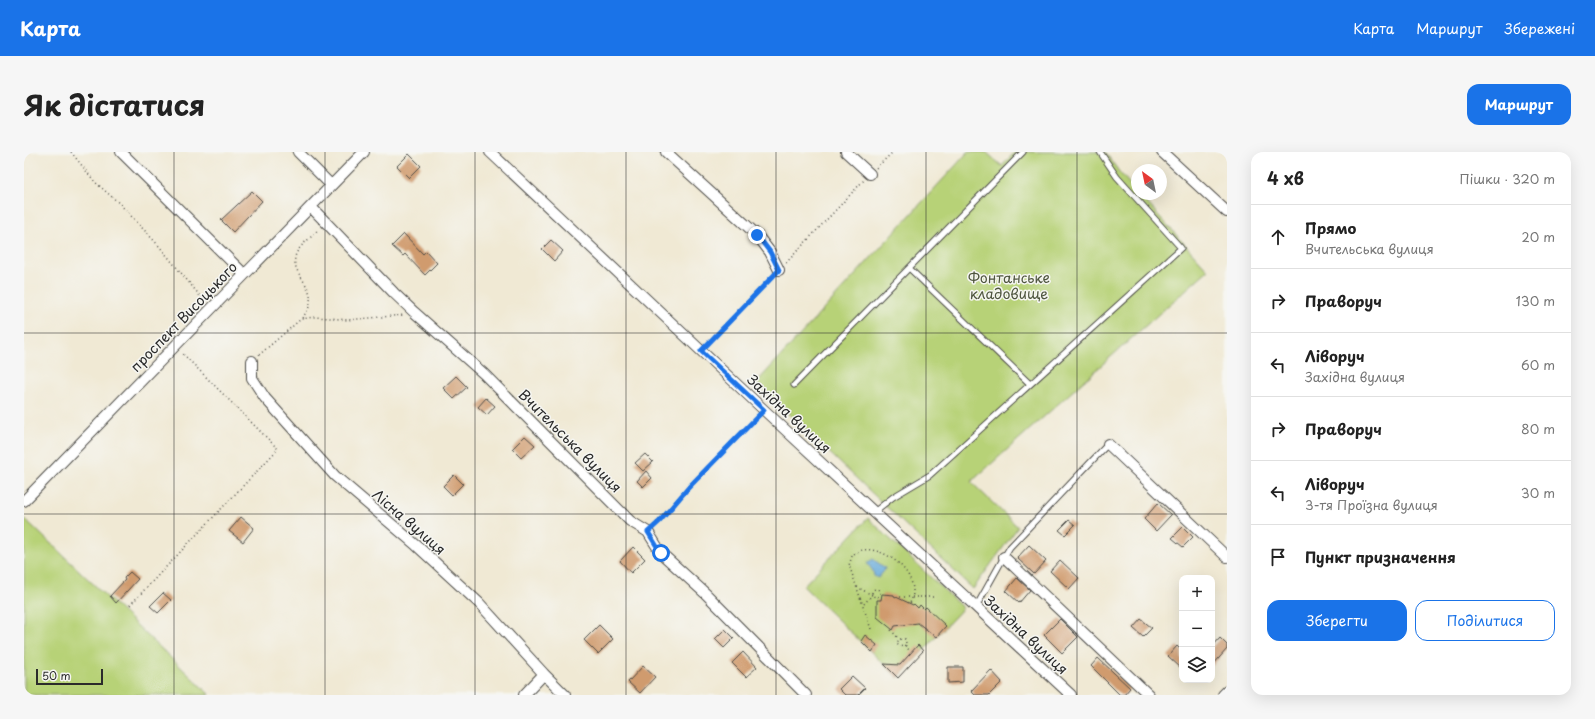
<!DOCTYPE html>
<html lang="uk">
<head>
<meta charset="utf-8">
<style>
  body { margin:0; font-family:"Playpen Sans",sans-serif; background:#f6f6f6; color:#222 }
  .controls { position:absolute; right:12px; bottom:12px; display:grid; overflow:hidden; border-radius:8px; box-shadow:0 4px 16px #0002 }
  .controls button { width:36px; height:36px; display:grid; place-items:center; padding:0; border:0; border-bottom:1px solid #e0e0e0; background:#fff; color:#222; font:20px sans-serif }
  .compass { position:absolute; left:1107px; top:12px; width:36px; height:36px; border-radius:50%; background:#fff; box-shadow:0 4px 16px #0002; rotate:327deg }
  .scale { position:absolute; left:12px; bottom:10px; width:67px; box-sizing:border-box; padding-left:4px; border:2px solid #2b2b2b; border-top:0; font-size:11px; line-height:14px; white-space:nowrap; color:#2b2b2b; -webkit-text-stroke:3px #f6f6f2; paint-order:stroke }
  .stop { position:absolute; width:12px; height:12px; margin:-9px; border:3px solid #1a73e8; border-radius:50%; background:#fff }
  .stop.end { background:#1a73e8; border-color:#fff; box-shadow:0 1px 4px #0008 }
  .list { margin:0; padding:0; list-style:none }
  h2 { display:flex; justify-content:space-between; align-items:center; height:52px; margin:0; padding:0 16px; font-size:17px }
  h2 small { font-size:13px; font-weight:400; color:#767676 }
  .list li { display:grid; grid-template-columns:26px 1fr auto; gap:12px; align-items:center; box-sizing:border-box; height:64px; padding:0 16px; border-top:1px solid #e0e0e0 }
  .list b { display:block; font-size:15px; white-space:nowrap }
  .list p { margin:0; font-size:13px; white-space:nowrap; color:#767676 }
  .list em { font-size:13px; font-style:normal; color:#767676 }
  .actions { display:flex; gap:8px; padding:12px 16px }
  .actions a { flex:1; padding:9px 0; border:1px solid #1a73e8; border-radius:12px; text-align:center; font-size:14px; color:#1a73e8 }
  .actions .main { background:#1a73e8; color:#fff }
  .icon { flex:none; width:22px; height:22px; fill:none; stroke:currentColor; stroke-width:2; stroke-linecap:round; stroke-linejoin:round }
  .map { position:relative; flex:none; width:1203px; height:543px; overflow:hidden; border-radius:12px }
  header { display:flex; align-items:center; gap:24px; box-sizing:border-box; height:56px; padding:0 20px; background:#1a73e8; color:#fff }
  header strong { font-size:19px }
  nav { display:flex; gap:22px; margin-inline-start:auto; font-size:14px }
  .intro { display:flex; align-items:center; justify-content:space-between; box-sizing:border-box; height:96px; padding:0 24px }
  h1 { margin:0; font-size:28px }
  .button { padding:10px 18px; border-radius:12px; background:#1a73e8; color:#fff; font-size:14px; font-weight:700 }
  main { display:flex; gap:24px; padding:0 24px }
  aside { flex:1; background:#fff; border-radius:12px; box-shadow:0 4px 16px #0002 }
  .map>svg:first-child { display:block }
  .green { fill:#b7d277; stroke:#717e51 }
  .water { fill:#63a8d9; stroke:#476a82 }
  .building { fill:#d09b6e }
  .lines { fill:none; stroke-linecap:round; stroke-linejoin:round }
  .service-casing { stroke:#494844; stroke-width:7 }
  .minor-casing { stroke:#494844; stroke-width:12 }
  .path { stroke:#494844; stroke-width:1.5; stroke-dasharray:1 3; stroke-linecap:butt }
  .service { stroke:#fff; stroke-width:5 }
  .minor { stroke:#fff; stroke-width:10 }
  .route { stroke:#1a73e8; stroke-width:5 }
  .grid { fill:none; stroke:#2b2b2b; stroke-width:1; stroke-opacity:0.55 }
  .labels { text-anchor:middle; stroke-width:3; stroke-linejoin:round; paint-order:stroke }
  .park-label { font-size:14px; fill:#4e553e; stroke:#f6f6f2 }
  .street-label { font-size:14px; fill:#2b2b2b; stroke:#f6f6f2 }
</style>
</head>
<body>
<header>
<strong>Карта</strong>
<nav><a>Карта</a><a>Маршрут</a><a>Збережені</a></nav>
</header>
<div class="intro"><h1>Як дістатися</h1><a class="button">Маршрут</a></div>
<main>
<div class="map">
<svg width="1203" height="543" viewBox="0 0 1203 543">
  <rect width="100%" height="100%" fill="#f6f6f2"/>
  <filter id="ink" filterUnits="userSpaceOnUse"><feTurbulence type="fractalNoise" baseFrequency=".025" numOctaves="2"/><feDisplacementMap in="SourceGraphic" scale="8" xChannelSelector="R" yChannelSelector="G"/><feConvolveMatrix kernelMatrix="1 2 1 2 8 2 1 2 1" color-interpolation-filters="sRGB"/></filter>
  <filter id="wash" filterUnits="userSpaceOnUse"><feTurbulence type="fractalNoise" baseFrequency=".012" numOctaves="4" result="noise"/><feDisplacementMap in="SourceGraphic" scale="16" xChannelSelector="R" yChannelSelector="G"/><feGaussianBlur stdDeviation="0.9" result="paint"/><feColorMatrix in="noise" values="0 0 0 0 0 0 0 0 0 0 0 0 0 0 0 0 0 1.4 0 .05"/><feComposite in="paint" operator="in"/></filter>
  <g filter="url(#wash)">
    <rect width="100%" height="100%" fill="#f0e9d4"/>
    <!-- green -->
    <path class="green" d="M944 0H962L978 14 991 0H1081L1096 21 1113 40V42H1115L1184 118 947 330 994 375 949 437 732 231Z
      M0 366 186 543H0Z
      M844 366 939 456 874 526 779 434Z"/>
    <!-- water -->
    <path class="water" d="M849 407 861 416 860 419 854 426 850 424 849 419 843 411Z"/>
    <g id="blocks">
      <!-- building -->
      <path class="building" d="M385 2 397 14 385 26 373 14Z
        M228 39 238 49 209 80 197 68Z
        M380 82 399 102 402 99 413 111 401 123 381 102 379 104 368 94Z
        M527 88 539 99 530 109 518 97Z
        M432 224 443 235 430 247 419 236Z
        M462 246 471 254 463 263 454 255Z
        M501 284 511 293 497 306 488 297Z
        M621 302 629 310 619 319 611 311Z
        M622 319 628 326 619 335 613 329Z
        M430 323 439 332 428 343 419 334Z
        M1134 351 1147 363 1132 379 1120 367Z
        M217 365 230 376 219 390 205 379Z
        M1045 368 1051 373 1041 383 1035 378Z
        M1159 375 1169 385 1159 395 1148 386Z
        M1005 393 1022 409 1010 422 993 406Z
        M609 395 621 407 607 421 596 409Z
        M1036 408 1055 426 1045 437 1026 419Z
        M106 420 114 427 92 451 86 444 101 428 100 426Z
        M993 426 1006 438 995 451 982 439Z
        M139 441 147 448 134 461 126 454Z
        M858 442 870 443V444L889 453 890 452 894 456 896 453 900 457 902 455 922 474 912 485 894 471 871 474 869 478 853 465V448H857Z
        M1036 467 1054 485 1038 501 1020 483Z
        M1117 467 1128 476 1119 485 1109 476Z
        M575 473 589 487 574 502 560 488Z
        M701 477 710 486 700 496 691 487Z
        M841 483 853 493 848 500 837 489Z
        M1196 486 1203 493V497L1188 514V495Z
        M894 493 899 499 874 526 860 512 876 513Z
        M1153 494 1158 499V517L1144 504Z
        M719 500 733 515 722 525 708 511Z
        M1074 506 1106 536 1100 543H1096L1067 514Z
        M619 514 631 525 616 541 604 530Z
        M924 515H939V530L924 531Z
        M967 518 978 530 965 543H951L947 539Z
        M828 524 841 536 834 543H821L815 537Z"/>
    </g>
  </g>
  <g filter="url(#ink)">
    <use href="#blocks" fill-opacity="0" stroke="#494844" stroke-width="1"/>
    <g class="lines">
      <!-- service casing -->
      <g class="service-casing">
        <path id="service" d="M885 116 1006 232
          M770 233 999 0
          M850 360 869 345 906 323 1157 96 1093 25 1076 0
          M952 455 980 405 986 395 1084 292"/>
      </g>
      <!-- minor casing -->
      <g class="minor-casing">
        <path id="minor" d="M97 0 220 122
          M274 0 307 33
          M466 0 740 258 1047 543
          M642 0 733 83 746 100 755 118
          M822 0 846 22
          M1138 0 1203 60
          M287 55 370 141 390 160 460 222 606 369 624 380 637 401 682 442 782 543
          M228 209V226L241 246 311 324 392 393 455 451 520 522 541 543
          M1084 292 1203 405
          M0 349 340 0
          M980 405 1125 543
          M500 543 520 522
          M1199 543 1203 539"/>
      </g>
      <!-- path -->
      <path class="path" d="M47 0 71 30 96 52 135 94 181 150
        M852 16 869 0
        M762 111 840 28
        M278 166C282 161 286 156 286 149 289 132 263 118 273 100 278 91 289 85 294 77
        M684 192 749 124
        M235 203 277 167 290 165 307 166 323 168 380 163
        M630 374 665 335 733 265
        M833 435 848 443 839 453
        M848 441a4 4 0 1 1 8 0a4 4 0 1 1-8 0Z
        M872 445H911
        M106 453 254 297 158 201
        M847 477 825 413C827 409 827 404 830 402 850 385 902 421 886 451
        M867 478 875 487
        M881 493 879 495 874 493 873 491 875 487H881L882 491 881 493 885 498"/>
      <!-- service -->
      <use href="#service" class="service"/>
      <!-- minor -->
      <use href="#minor" class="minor"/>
    </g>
  </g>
  <g class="lines" filter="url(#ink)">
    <!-- route -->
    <path class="route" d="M637 401 624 380 636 369 665 335 740 258 677 199 755 118 746 100 733 83"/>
  </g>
  <!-- grid -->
  <path class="grid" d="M150 0V543M301 0V543M451 0V543M602 0V543M752 0V543M902 0V543M1053 0V543M0 181H1203M0 362H1203"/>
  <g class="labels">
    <!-- park labels -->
    <g class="park-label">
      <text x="985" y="131">Фонтанське<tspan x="985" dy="16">кладовище</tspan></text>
    </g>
    <!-- street labels -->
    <g class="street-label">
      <text transform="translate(160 165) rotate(-46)" y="5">проспект Висоцького</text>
      <text transform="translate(765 262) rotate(43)" y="5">Західна вулиця</text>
      <text transform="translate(546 289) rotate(45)" y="5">Вчительська вулиця</text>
      <text transform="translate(385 370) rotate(41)" y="5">Лісна вулиця</text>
      <text transform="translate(1002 483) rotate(43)" y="5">Західна вулиця</text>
    </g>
  </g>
</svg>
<div class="controls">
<button>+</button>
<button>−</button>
<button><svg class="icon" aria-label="layers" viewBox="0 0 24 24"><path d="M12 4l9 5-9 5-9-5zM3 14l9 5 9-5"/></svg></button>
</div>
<svg class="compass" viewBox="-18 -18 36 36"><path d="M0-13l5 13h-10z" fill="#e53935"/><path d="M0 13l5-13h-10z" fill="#767676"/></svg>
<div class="scale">50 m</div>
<div class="stop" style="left:637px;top:401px"></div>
<div class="stop end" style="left:733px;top:83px"></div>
</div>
<aside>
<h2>4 хв<small>Пішки · 320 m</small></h2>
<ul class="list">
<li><svg class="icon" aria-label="ahead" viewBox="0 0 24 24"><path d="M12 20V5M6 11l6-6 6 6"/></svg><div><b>Прямо</b><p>Вчительська вулиця</p></div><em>20 m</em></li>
<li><svg class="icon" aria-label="right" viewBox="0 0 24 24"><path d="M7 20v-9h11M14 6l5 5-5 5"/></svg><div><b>Праворуч</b></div><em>130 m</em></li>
<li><svg class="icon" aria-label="left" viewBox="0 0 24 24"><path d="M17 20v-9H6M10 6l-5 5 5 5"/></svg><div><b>Ліворуч</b><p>Західна вулиця</p></div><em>60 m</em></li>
<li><svg class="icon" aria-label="right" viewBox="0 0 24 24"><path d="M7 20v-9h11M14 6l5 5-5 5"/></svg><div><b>Праворуч</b></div><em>80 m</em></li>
<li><svg class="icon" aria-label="left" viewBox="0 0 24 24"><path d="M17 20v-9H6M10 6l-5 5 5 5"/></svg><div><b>Ліворуч</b><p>3-тя Проїзна вулиця</p></div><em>30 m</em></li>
<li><svg class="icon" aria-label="arrive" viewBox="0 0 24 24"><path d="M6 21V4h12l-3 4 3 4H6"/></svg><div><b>Пункт призначення</b></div></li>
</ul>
<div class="actions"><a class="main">Зберегти</a><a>Поділитися</a></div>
</aside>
</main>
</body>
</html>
